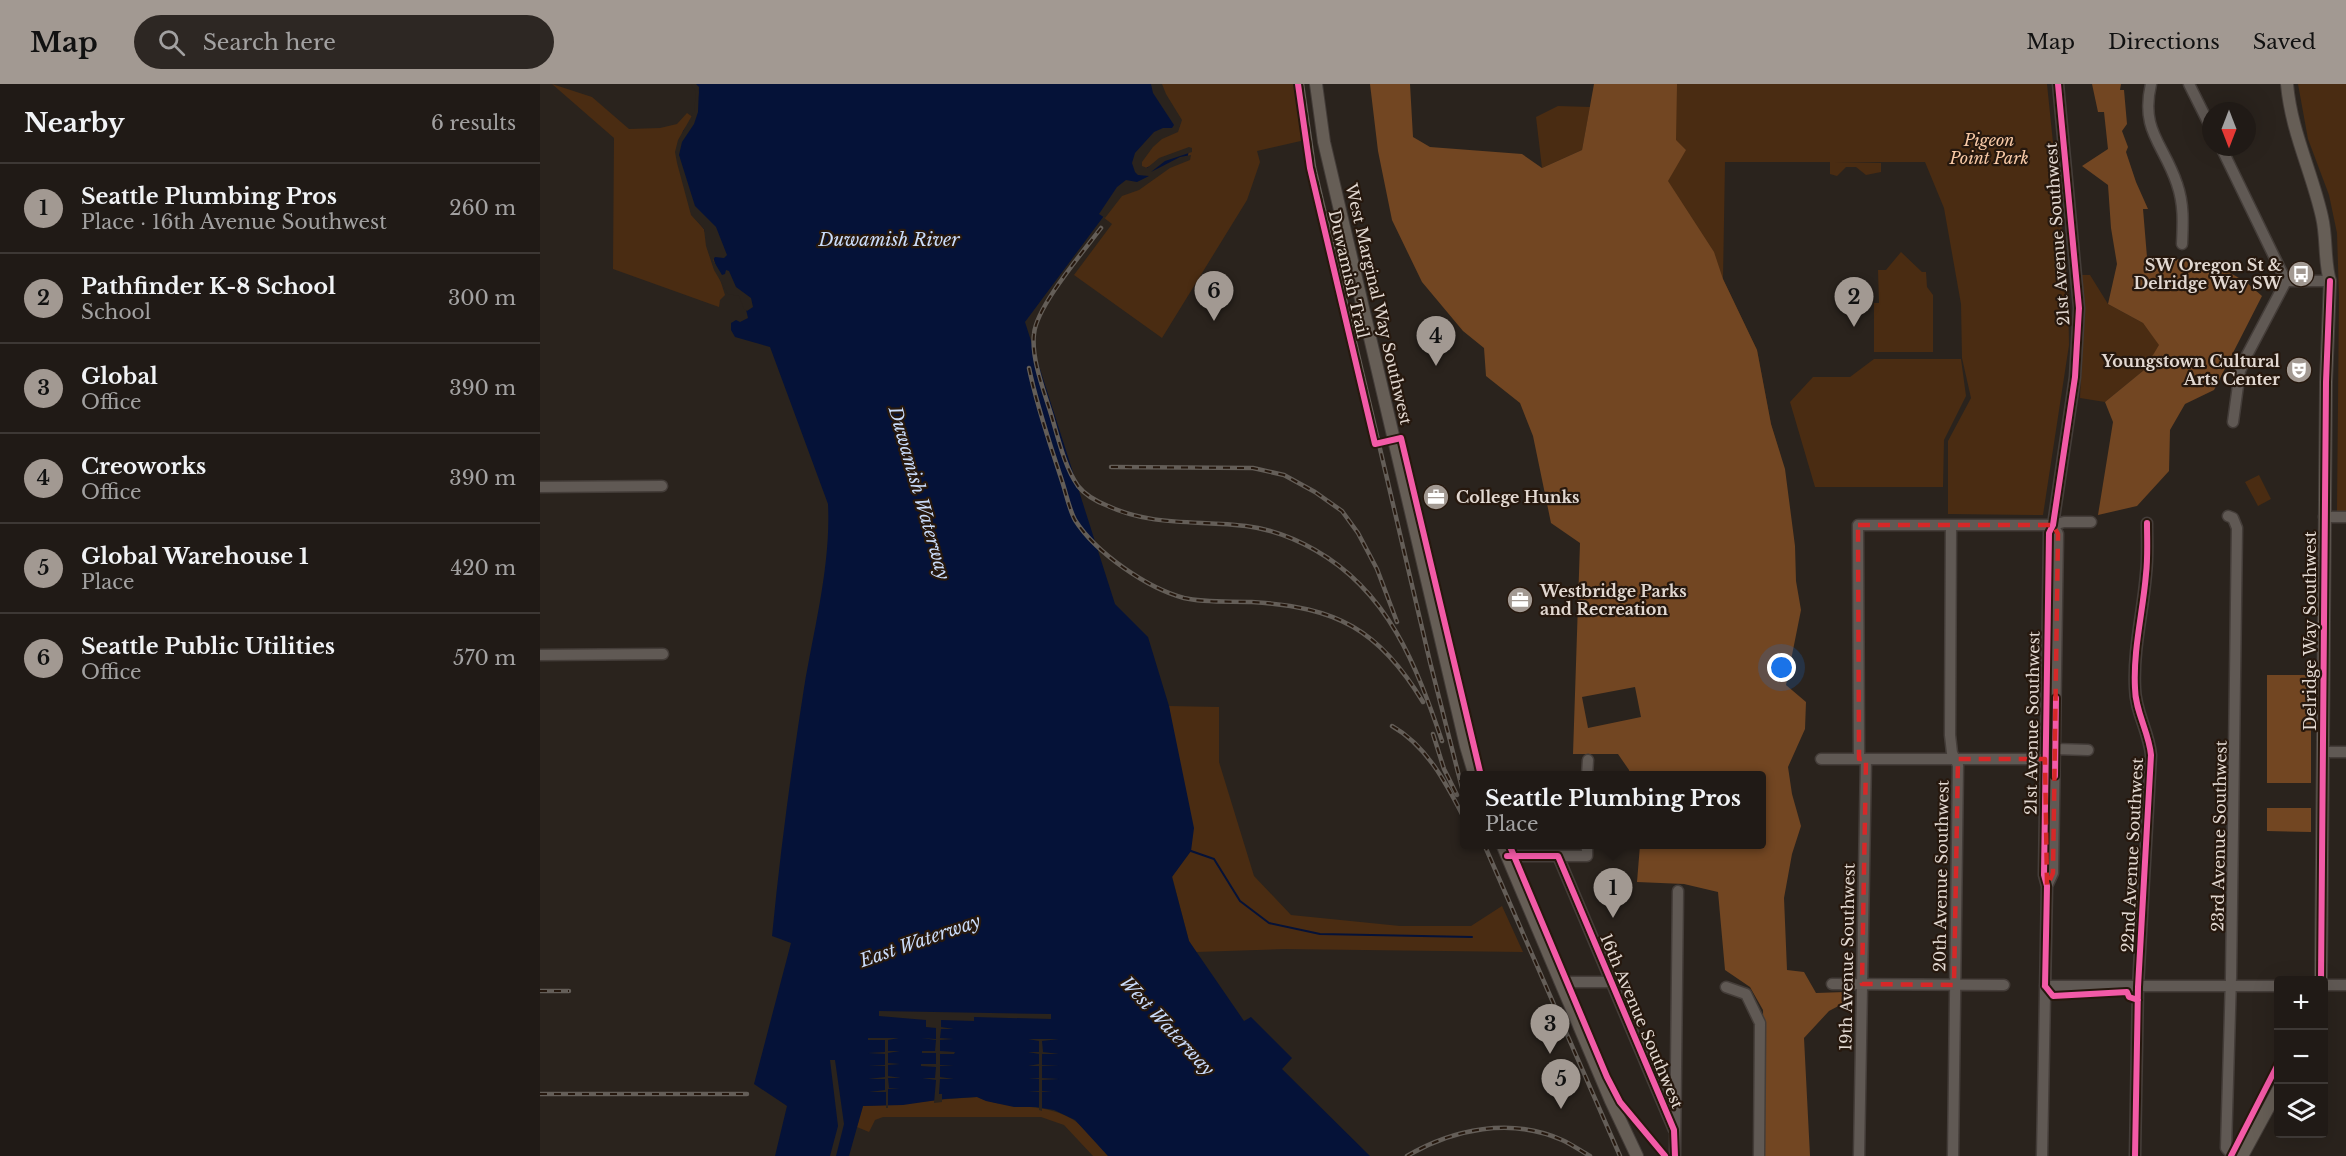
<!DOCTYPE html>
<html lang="en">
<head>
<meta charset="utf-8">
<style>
  body { margin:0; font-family:"Libre Baskerville",serif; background:#2d2723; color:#f1f3f6 }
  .controls { position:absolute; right:18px; bottom:18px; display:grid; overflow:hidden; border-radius:6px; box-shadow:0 6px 24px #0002 }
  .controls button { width:54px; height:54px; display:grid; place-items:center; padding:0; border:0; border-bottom:2px solid #3d3835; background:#201a16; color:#f1f3f6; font:30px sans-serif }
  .compass { position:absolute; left:1662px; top:18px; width:54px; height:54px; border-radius:50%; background:#201a16; box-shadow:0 6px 24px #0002; rotate:180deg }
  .you { position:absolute; left:1242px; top:584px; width:21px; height:21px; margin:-15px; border:4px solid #fff; border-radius:50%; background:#1a73e8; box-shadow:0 0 0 9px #1a73e833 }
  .badge { display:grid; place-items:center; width:39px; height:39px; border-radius:50%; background:#a29992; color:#111; font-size:20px; font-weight:700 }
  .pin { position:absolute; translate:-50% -50px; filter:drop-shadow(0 2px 3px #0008) }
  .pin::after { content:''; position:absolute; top:32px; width:21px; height:18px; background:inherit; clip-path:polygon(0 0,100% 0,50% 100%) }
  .popup { position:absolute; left:920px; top:687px; width:306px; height:78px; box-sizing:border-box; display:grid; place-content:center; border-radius:6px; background:#201a16; filter:drop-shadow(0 2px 4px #0005); font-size:20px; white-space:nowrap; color:#a2a1a1 }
  .popup b { font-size:22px; color:#f1f3f6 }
  .popup::after { content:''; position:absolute; left:50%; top:100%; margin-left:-12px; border:12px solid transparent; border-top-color:#201a16 }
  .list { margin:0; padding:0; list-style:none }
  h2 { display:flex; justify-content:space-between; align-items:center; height:78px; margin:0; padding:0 24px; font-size:26px }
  h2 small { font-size:20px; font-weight:400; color:#a2a1a1 }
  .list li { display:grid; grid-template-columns:39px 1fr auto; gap:18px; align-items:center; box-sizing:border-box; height:90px; padding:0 24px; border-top:2px solid #3d3835 }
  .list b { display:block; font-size:22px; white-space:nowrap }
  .list p { margin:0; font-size:20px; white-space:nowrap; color:#a2a1a1 }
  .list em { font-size:20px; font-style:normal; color:#a2a1a1 }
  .icon { flex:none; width:33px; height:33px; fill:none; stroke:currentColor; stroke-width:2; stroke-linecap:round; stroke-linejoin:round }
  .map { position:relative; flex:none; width:1806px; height:1072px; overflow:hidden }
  header { display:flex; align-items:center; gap:36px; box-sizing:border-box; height:84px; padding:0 30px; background:#a29992; color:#111 }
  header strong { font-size:28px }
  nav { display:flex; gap:33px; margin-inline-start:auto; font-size:21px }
  .search { width:420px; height:54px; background:#2d2723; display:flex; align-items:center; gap:15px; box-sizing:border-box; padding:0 21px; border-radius:33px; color:#a2a1a1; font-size:22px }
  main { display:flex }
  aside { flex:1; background:#201a16 }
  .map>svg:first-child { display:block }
  .green { fill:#4a2c12 }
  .forest { fill:#724622; fill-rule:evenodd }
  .water { fill:#051238 }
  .pier { fill:#2a231d }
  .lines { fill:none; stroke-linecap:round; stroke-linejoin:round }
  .stream { stroke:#051238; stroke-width:2 }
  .minor-casing { stroke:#443d39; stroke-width:13 }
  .major-casing { stroke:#443d39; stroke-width:14 }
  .minor { stroke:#605954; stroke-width:10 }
  .major { stroke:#665e56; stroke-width:12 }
  .rail-casing { stroke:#645e58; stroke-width:4.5 }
  .rail { stroke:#26180e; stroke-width:2; stroke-dasharray:7; stroke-linecap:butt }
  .cycleway-casing { stroke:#26180e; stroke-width:10 }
  .cycleway { stroke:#f35aa7; stroke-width:6 }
  .marked { fill:none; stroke:#d62828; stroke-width:4.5; stroke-dasharray:12 8; stroke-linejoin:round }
  .labels { text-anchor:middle; stroke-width:4.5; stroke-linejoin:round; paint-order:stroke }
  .park-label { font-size:16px; font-style:italic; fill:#f8caa7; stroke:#26180e }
  .street-label { font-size:16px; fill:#e2d8d1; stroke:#26180e }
  .poi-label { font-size:16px; font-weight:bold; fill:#e2d8d1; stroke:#26180e; text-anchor:end }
  .water-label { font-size:18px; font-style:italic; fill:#cadcfb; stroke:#26180e }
</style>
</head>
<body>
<header>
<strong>Map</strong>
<div class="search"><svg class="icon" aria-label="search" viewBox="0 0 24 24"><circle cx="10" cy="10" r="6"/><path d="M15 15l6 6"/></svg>Search here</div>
<nav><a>Map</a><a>Directions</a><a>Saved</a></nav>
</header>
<main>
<aside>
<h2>Nearby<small>6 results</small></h2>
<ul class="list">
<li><span class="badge">1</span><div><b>Seattle Plumbing Pros</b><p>Place · 16th Avenue Southwest</p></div><em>260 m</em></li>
<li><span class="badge">2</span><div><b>Pathfinder K-8 School</b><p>School</p></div><em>300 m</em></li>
<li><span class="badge">3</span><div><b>Global</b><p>Office</p></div><em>390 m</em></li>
<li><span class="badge">4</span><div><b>Creoworks</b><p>Office</p></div><em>390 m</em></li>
<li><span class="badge">5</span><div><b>Global Warehouse 1</b><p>Place</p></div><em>420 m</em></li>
<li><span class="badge">6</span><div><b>Seattle Public Utilities</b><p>Office</p></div><em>570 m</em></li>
</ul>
</aside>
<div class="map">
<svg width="1806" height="1072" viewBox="0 0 1806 1072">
  <rect width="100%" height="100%" fill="#2a231d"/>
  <!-- green -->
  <path class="green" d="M12 0 52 13 89 45 120 44 137 40 147 29 154 34 164 145 185 211 180 216 179 223 73 185 74 54Z
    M619 0H758L765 56 717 67 720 78 707 116 622 254 534 191 572 140 563 133 575 115 608 86 599 84Z
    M1126 0H1507L1528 205 1529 261 1503 431 1408 430V357L1431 314 1422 274 1421 220 1404 124 1385 78H1295L1341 79V88L1326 91 1316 83H1306L1297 92 1290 90V78H1185L1183 195 1217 266 1231 340 1241 373 1126 156Z
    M1758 0H1806V427H1797L1799 212 1797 149 1789 111 1768 55Z
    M1018 22 1050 23 1042 66 1002 84 996 33Z
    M1361 168 1382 188H1386L1387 203 1393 211V268H1334V219H1339L1338 186H1346Z
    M1541 191H1550L1568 220 1603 239 1620 261 1604 286 1565 318 1540 314 1544 230Z
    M1334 275H1421L1426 312 1404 356 1403 403H1275L1250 318 1273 293H1310Z
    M1719 391 1731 415 1718 422 1705 398Z
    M629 622 679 623V678L714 792 751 831 860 842H931L962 822 983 868 744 865 656 868 649 857 632 792 651 767Z
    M437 1013C468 1027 503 1017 532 1035 546 1043 558 1061 568 1072H553L524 1041 501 1033H343L335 1036 329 1048 317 1043 323 1022C361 1021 399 1015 437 1013Z"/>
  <!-- forest -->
  <path class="forest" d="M830 0H870L873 53 890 63 982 70 1002 84 1042 66 1054 0H1137L1136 56 1146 66 1128 97 1174 168 1183 195 1217 266 1231 340 1245 385 1255 462 1256 497 1261 526 1246 601 1266 618 1265 645 1248 683 1252 710 1261 742 1252 770 1244 814 1247 886 1264 888 1276 909 1305 908 1304 919 1289 927 1264 954 1270 1072H1225L1223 926 1210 903 1185 886 1178 808 1144 800 1097 798 1100 761 1222 760V692L1090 691 1089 686 1078 670H1033L1040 459 1011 439 993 352 980 319 946 292 944 264 923 247 882 198 852 136 838 67ZM1095 603 1101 633 1048 644 1042 613Z
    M1552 0H1581L1580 6H1584L1587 40 1582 47 1588 63 1586 68 1596 98 1608 125H1603L1607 173 1671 178 1706 198 1722 212 1674 306 1645 320 1630 346 1629 387 1597 422 1558 431 1573 338 1565 318 1604 286 1619 261 1603 239 1568 220 1577 180 1571 144 1568 101 1542 82 1568 65 1564 28H1558Z
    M1727 591H1771V699H1727Z
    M1727 724H1771V748L1727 747Z"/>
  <!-- water -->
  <path class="water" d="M154 0H619L640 42 621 52 600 77 602 86 620 77 649 66 647 76H639L581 109 485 238 575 520 608 553 629 622 654 744 651 767 632 793 649 857 704 937 711 933 752 974 742 985 830 1072H568L535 1036 514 1026 496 1023H474L446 1017 437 1013 404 1015 363 1021 323 1022 309 1072H235L247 1022 214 1000 251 859 232 852C240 769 251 687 264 604 274 544 291 481 288 420L230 263 195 253 191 246V239L196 236 200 238 208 234 203 213 190 208 177 185 164 145 153 132 138 68 143 47 154 33 159 8Z"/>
  <!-- pier -->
  <path class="pier" d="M151 0H156L159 3 158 28 154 40 142 58 139 71 155 122 176 143 187 171 184 174 175 173 173 176 182 191 185 190 186 186 189 187 196 203 211 214 213 223 207 227 204 225 199 212 188 210 174 186 166 162 164 145 151 131 137 79 135 68 138 56 154 28 156 8Z
    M611 0H622L626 10 642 36 638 48 622 55 613 63 602 78V82L607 84 619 74 649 63 652 64V68L625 77 611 88 640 73 651 71 650 76 630 84 599 106 582 112 565 134 559 130 577 103 586 96 597 98 609 92 598 91 595 88 592 79 595 69 614 48 623 44H632L634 41 613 9Z
    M339 927 511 930V935L434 933V937L401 936V943L414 945H401L400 954 414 955 400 956V967L415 968 414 970H400V981L414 982H400V993L414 995H400L399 1010H402V1018L394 1019 396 996 382 994H395L396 983 381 982V980H396V969H382V967H395L396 956 381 954 396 955V944L386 943V936L339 932Z
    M328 954H359L348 956V967H360L348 969V979L360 980 348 981V992L361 994H348L349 1004H360L348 1005V1024H346V1008H329L345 1006V995H328L345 993V982L328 981H345V970L328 969 345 968V956H328Z
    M488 955H519L502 957 503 968 519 970H502V981H519L502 982V994L519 995 502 996V1007H512L502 1008V1027L499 1026V1008H488L499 1007V995H488L499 994V982H488L499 980V970L488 968H499V957Z
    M290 976H295L304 1040 296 1072H290L298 1042Z"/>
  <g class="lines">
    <!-- stream -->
    <path class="stream" d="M651 767 674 775 700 817 729 839 780 850 932 853"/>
    <!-- minor casing -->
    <g class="minor-casing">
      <path id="minor" d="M1611 0C1600 47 1624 60 1637 100 1644 120 1643 139 1642 160
        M1649 0 1671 44
        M1681 63 1746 197
        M1746 197H1790
        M1693 338 1700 287 1707 271 1746 197
        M0 403 122 402
        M1688 432 1693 434 1697 444 1691 893 1686 1064 1694 1072
        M1784 433H1806
        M1411 441 1410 651 1412 669 1418 681 1413 1072
        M0 571 123 570
        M1516 665 1548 666
        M1783 668H1806
        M1281 675H1505
        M1319 675 1318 441H1513L1524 438H1551
        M1047 692 1048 676
        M967 772H1047V760
        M1018 772 1134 1046
        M1507 802 1513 789 1518 450 1513 441
        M1020 898H1071
        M1292 900 1464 901
        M1784 901H1806
        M1505 902H1738
        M1186 903 1206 910 1220 939 1219 1072
        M1135 1072 1138 807
        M1319 1072 1326 675
        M1502 1072 1507 802 1504 791 1509 449 1513 441 1535 293 1539 224 1518 0
        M1595 1072 1598 903 1611 671C1609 648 1595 627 1595 604 1593 565 1603 528 1606 490 1608 473 1607 456 1607 439"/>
    </g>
    <!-- major casing -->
    <g class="major-casing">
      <path id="major" d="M776 0 784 58 926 662 935 692
        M1747 0C1751 47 1772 88 1782 133 1787 154 1784 177 1790 197L1786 298 1781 896
        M962 760 1071 1017 1097 1072
        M1702 1072 1738 1006"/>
    </g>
    <!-- minor -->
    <use href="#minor" class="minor"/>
    <!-- major -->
    <use href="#major" class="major"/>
    <!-- rail casing -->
    <g class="rail-casing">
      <path id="rail" d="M762 0 774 83 890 578 924 712
        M561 144C543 168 496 223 494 250 491 274 504 307 511 330 518 353 524 382 538 402 545 411 558 418 568 422 613 443 659 436 706 442 730 445 754 454 775 466 849 508 876 581 902 657
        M489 284C497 323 510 360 522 397 526 409 529 425 535 436 556 469 607 504 644 514 665 519 691 517 712 518 796 523 839 545 883 618
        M571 383 713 384 744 391 775 408 802 427 818 449 837 485 857 538
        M852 642C887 662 906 699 924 734
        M893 650 904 685 917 711
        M944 760 1080 1072
        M0 907H29
        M0 1010H207
        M867 1072C913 1045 971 1033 1022 1056 1031 1060 1041 1067 1050 1072"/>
    </g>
    <!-- rail -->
    <use href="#rail" class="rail"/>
    <!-- cycleway casing -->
    <g class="cycleway-casing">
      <path id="cycleway" d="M758 0 770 84 835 360 861 354 941 692
        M1515 692 1516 614
        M969 760 1067 993 1080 1018 1125 1072
        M967 772H1018L1134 1046 1135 1072
        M1781 896 1786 298 1790 197
        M1505 902 1507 802 1504 791 1509 449 1513 441 1535 293 1539 224 1518 0
        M1505 902 1513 912 1587 908 1589 913 1598 916
        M1595 1072 1598 903 1611 671C1609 648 1595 627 1595 604 1593 565 1603 528 1606 490 1608 473 1607 456 1607 439
        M1691 1072 1738 980"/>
    </g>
    <!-- cycleway -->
    <use href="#cycleway" class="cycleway"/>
  </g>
  <!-- marked area -->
  <path class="marked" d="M1318 441H1513L1518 450 1513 789 1507 802 1505 675H1418L1414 901 1322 900 1326 675H1319Z"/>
  <!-- icons -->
  <defs>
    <g id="bus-disc" transform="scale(1.35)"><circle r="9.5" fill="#a29992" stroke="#26180e"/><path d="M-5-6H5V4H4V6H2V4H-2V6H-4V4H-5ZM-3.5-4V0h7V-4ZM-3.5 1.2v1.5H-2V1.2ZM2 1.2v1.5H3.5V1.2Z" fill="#fff"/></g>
    <g id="theatre-disc" transform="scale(1.35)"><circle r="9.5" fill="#a29992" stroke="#26180e"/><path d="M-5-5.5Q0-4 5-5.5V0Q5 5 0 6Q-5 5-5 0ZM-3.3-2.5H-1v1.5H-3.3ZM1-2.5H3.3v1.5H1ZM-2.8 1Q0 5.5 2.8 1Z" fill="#fff"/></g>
    <g id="office-disc" transform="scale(1.35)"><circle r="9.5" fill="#a29992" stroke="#26180e"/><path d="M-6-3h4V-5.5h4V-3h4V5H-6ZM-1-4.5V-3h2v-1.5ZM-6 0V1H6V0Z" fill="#fff"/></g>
  </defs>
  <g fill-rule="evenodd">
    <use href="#bus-disc" x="1761" y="190"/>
    <use href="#theatre-disc" x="1759" y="286"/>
    <use href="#office-disc" x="896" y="413"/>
    <use href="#office-disc" x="980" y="516"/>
  </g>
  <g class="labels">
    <!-- park labels -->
    <g class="park-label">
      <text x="1449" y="62">Pigeon<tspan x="1449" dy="18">Point Park</tspan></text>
    </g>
    <!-- street labels -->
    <g class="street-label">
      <text transform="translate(1517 150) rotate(-94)" y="6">21st Avenue Southwest</text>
      <text transform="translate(809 190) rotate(77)" y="6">Duwamish Trail</text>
      <text transform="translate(839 220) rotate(77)" y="6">West Marginal Way Southwest</text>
      <text transform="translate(1770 547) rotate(-90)" y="6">Delridge Way Southwest</text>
      <text transform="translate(1492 639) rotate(-89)" y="6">21st Avenue Southwest</text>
      <text transform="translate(1679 752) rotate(-89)" y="6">23rd Avenue Southwest</text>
      <text transform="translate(1592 771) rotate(-87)" y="6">22nd Avenue Southwest</text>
      <text transform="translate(1401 792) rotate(-89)" y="6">20th Avenue Southwest</text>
      <text transform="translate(1307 873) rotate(-89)" y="6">19th Avenue Southwest</text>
      <text transform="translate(1102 937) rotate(67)" y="6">16th Avenue Southwest</text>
    </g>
    <!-- poi labels -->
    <g class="poi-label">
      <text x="1742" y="187">SW Oregon St &amp;<tspan x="1742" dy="18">Delridge Way SW</tspan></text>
      <text x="1740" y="283">Youngstown Cultural<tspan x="1740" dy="18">Arts Center</tspan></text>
      <text x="916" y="419" text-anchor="start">College Hunks</text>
      <text x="1000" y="513" text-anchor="start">Westbridge Parks<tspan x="1000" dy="18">and Recreation</tspan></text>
    </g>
    <!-- water labels -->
    <g class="water-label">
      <text x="349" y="162">Duwamish River</text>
      <text transform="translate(379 409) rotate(74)" y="6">Duwamish Waterway</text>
      <text transform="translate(380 857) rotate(-19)" y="6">East Waterway</text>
      <text transform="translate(627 942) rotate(47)" y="6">West Waterway</text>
    </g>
  </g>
</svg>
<div class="controls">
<button>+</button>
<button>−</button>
<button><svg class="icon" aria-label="layers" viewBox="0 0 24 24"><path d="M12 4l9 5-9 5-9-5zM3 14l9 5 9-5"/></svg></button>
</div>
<svg class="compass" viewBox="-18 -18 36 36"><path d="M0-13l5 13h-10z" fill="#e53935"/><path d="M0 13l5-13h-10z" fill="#a2a1a1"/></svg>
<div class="you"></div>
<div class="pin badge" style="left:1073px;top:834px">1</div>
<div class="popup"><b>Seattle Plumbing Pros</b>Place</div>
<div class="pin badge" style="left:1314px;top:243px">2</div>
<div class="pin badge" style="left:1010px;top:970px">3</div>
<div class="pin badge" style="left:896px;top:282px">4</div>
<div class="pin badge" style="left:1021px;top:1025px">5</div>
<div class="pin badge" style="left:674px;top:237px">6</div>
</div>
</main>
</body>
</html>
